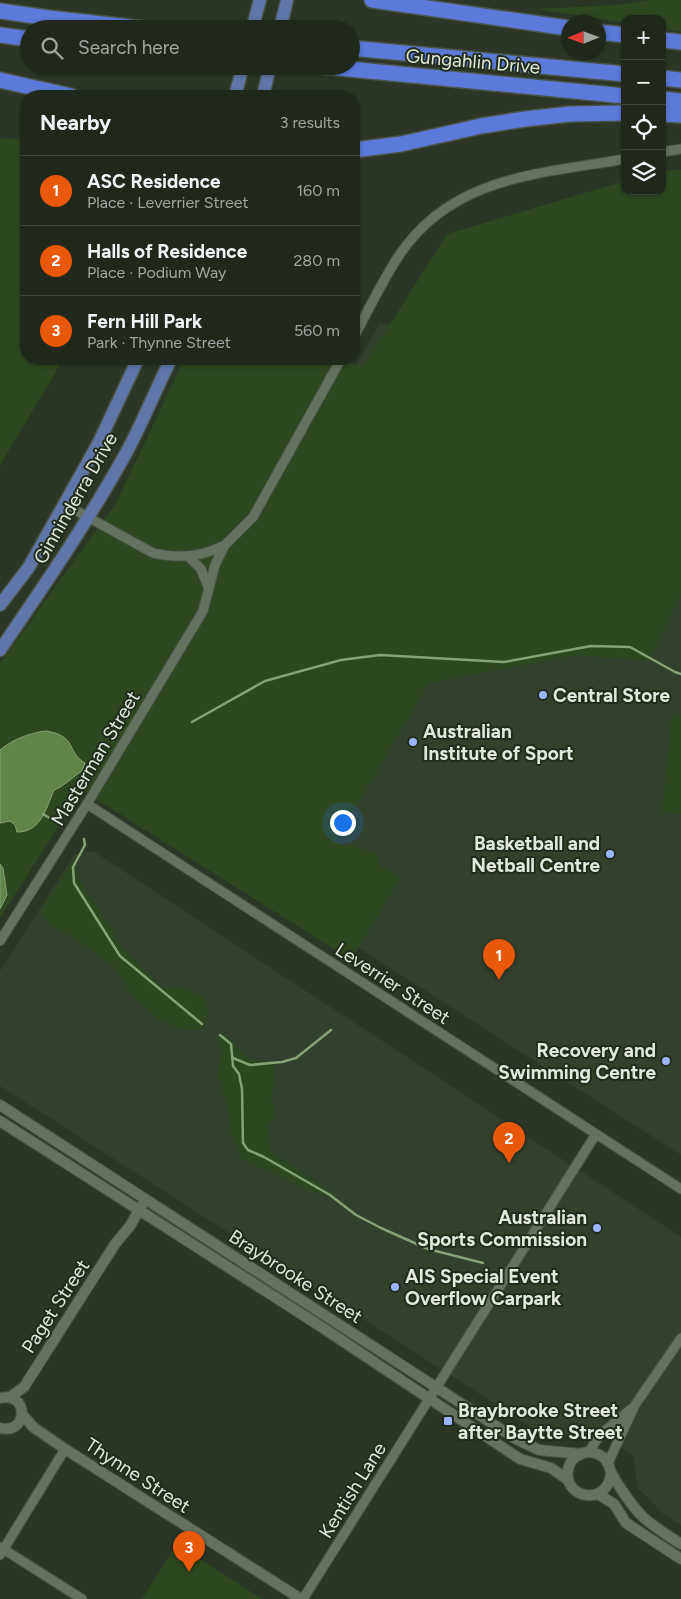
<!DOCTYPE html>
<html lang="en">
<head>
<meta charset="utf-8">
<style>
  body { margin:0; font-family:Figtree,sans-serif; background:#283025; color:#f1f3f6 }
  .controls { position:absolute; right:15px; top:15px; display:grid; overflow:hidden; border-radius:10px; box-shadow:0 1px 4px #0004 }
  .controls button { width:45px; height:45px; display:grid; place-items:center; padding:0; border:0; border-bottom:1px solid #3d443b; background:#20281c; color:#f1f3f6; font:25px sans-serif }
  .compass { position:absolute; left:561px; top:15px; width:45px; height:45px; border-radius:50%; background:#20281c; box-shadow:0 1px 4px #0004; rotate:269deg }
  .you { position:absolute; left:342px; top:822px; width:18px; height:18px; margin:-12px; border:4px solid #fff; border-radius:50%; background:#1a73e8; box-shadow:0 0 0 8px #1a73e833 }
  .badge { display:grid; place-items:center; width:32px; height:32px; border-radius:50%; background:#ea580c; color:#fff; font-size:16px; font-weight:700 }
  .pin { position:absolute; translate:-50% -41px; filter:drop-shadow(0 1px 2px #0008) }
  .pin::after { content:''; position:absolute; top:26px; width:18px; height:15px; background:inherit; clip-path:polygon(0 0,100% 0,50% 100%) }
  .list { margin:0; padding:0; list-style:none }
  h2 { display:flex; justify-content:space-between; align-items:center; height:65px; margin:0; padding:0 20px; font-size:21px }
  h2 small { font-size:16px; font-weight:400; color:#a2a6a3 }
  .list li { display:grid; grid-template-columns:32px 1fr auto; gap:15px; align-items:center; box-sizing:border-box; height:70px; padding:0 20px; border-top:1px solid #3d443b }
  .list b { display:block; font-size:19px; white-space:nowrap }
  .list p { margin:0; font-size:16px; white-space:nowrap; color:#a2a6a3 }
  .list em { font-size:16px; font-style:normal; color:#a2a6a3 }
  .icon { flex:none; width:28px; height:28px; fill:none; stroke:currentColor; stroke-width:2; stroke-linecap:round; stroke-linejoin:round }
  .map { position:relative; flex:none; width:681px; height:1599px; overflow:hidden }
  .search { position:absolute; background:#20281c; box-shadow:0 1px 4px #0004; left:20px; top:20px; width:340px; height:55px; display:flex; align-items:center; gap:12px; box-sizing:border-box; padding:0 18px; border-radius:28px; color:#a2a6a3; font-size:19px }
  .panel { position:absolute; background:#20281c; box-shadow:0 1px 4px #0004; left:20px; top:90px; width:340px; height:275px; border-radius:20px }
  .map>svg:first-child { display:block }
  .built { fill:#33402b }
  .green { fill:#2d471e }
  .water { fill:#5f8548; stroke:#86a375 }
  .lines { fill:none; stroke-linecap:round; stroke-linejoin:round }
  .stream { stroke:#86a375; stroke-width:2.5 }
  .minor-casing { stroke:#495244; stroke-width:11 }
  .tertiary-casing { stroke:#495244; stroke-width:12 }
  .primary-casing { stroke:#495244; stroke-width:15 }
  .motorway-casing { stroke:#495244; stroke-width:18 }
  .minor { stroke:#65725f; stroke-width:9 }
  .tertiary { stroke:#65725f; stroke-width:10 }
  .primary { stroke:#5f77a8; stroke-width:12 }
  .motorway { stroke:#5b7ad9; stroke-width:15 }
  .poi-dot { fill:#9ab5fd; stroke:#222c1c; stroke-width:2 }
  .labels { text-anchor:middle; stroke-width:4; stroke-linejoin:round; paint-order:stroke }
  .street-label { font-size:19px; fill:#e1e8dd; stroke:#222c1c }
  .poi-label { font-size:19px; font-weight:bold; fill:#e1e8dd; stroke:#222c1c; text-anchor:start }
</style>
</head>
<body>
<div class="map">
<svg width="681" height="1599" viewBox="0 0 681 1599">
  <rect width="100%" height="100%" fill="#2b3626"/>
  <!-- built -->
  <path class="built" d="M380 323 534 358 681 382V1155L127 799 168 704Z
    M93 851 681 1237V1525L663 1514 638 1488 633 1455 589 1427 565 1436 542 1434 0 1086V971L74 855Z"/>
  <!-- green -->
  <path class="green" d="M650 0H681V32L662 29V19H625V23L535 9 617 5Z
    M0 138 26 140V359H62L56 372 0 465Z
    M662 170H681V594L649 661 576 655 429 683 336 841 346 847 352 845 377 854 379 865 401 877 351 960 82 790 0 918V663L116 503 184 359H341L363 367 447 234 625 181V191H662Z
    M672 715H681V814L662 812Z
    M72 863H75L79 880 112 930 118 942 142 969 163 988H183L204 998 208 1010 207 1023 198 1030 181 1029 159 1019 130 994 116 968 85 945 50 925 40 912Z
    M220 1035H225L248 1059 273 1063 275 1084 271 1098 276 1116 268 1125 270 1151 335 1194 333 1198 305 1189 240 1158 231 1132 227 1104 217 1073 222 1053 217 1039Z
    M177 1544 262 1599H142Z"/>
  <!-- water -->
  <path class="water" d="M46 731C78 736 66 752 85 763L82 771C72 777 65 786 54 790 46 809 41 832 17 832L15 825 10 821 0 823V750C13 739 30 733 46 731Z
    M0 864 3 868 7 895 0 909Z"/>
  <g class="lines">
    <!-- stream -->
    <path class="stream" d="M192 722 265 681 341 660 380 655 504 662 591 646 630 647 675 672 681 674
      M43 814 59 824
      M84 839 85 845 73 867 74 883 120 956 202 1024
      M220 1035 231 1044 233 1066 239 1074 242 1089 243 1143 248 1150 264 1157 330 1195 356 1215 381 1228 428 1249 483 1263
      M233 1058 250 1065 282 1062 296 1058 331 1030"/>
    <!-- minor casing -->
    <g class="minor-casing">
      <path id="minor" d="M662 152 681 149
        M354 337C368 310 382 282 398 257 451 176 539 174 625 159
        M64 504 153 553C178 559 202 557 225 545
        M188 556 201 569 208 587
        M87 804 681 1189
        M0 941 87 804 203 611 215 565 225 545 253 517 341 359
        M589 1452 599 1436 631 1409
        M608 1463 635 1405 681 1338
        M0 1547 82 1599
        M0 1555 65 1449
        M303 1599 596 1134"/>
    </g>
    <!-- tertiary casing -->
    <g class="tertiary-casing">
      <path id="tertiary" d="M0 1105 516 1439 539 1450 581 1454
        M0 1121 320 1326 520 1459 551 1468 568 1480
        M10 1397 24 1387 115 1244 130 1226 142 1205
        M0 1398C29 1391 29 1435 0 1428
        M22 1414 33 1427 65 1449 301 1599
        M611 1473C608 1507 563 1499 568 1470 569 1463 573 1458 579 1455 589 1449 603 1453 608 1464 610 1467 610 1471 612 1474 617 1484 633 1507 641 1515 652 1526 667 1535 681 1544
        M598 1494 614 1504 626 1523 681 1559"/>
    </g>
    <!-- primary casing -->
    <g class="primary-casing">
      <path id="primary" d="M252 29 260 0
        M280 29 287 0
        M235 96 243 66
        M263 96 270 66
        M0 605 29 567 88 462 100 440 138 359
        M0 650C44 586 87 523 125 455 142 424 155 391 171 359"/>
    </g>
    <!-- motorway casing -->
    <g class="motorway-casing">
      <path id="motorway" d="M372 0 568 28
        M0 11 49 18 148 29
        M598 32 625 35
        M0 35 29 39
        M662 40 681 42
        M351 48 625 74
        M318 66 625 96
        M662 78 681 80
        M0 80 71 96
        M662 99 681 101
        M662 114 681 115
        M354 150 401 144 481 126 525 119 570 114 625 113"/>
    </g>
    <!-- minor -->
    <use href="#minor" class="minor"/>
    <!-- tertiary -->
    <use href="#tertiary" class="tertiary"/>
    <!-- primary -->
    <use href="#primary" class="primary"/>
    <!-- motorway -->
    <use href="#motorway" class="motorway"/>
  </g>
  <!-- markers -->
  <g class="poi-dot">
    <circle cx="543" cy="695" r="5"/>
    <circle cx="413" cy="742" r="5"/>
    <circle cx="610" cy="854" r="5"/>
    <circle cx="666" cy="1061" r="5"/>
    <circle cx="597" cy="1228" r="5"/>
    <circle cx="395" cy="1287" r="5"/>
    <rect x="443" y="1416" width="10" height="10" rx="2.5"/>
  </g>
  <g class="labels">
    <!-- street labels -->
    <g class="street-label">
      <text transform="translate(473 61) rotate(5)" y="7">Gungahlin Drive</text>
      <text transform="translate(75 498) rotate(-60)" y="7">Ginninderra Drive</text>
      <text transform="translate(95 758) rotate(-59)" y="7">Masterman Street</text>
      <text transform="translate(393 983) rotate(33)" y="7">Leverrier Street</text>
      <text transform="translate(296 1276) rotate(33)" y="7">Braybrooke Street</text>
      <text transform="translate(55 1306) rotate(-57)" y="7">Paget Street</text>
      <text transform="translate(138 1475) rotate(33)" y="7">Thynne Street</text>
      <text transform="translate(352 1490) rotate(-58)" y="7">Kentish Lane</text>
    </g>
    <!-- poi labels -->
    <g class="poi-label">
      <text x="553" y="702">Central Store</text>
      <text x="423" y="738">Australian<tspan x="423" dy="22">Institute of Sport</tspan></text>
      <text x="600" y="850" text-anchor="end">Basketball and<tspan x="600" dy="22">Netball Centre</tspan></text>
      <text x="656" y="1057" text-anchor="end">Recovery and<tspan x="656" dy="22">Swimming Centre</tspan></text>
      <text x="587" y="1224" text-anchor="end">Australian<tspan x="587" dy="22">Sports Commission</tspan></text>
      <text x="405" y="1283">AIS Special Event<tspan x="405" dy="22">Overflow Carpark</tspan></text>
      <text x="458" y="1417">Braybrooke Street<tspan x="458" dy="22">after Baytte Street</tspan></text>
    </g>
  </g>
</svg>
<div class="controls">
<button>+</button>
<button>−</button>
<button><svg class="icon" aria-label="locate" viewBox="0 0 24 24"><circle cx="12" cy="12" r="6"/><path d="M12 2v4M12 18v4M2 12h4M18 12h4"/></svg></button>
<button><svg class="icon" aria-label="layers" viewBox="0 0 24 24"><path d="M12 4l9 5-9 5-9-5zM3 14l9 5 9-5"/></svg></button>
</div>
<svg class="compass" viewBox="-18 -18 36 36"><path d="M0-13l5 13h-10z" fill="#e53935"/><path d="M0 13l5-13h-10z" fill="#a2a6a3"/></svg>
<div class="you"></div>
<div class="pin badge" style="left:499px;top:980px">1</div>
<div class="pin badge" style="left:509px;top:1163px">2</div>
<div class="pin badge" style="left:189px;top:1572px">3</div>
<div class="search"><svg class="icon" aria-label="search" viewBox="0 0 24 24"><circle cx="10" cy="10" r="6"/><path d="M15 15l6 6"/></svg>Search here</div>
<section class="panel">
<h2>Nearby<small>3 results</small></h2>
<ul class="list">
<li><span class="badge">1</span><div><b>ASC Residence</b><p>Place · Leverrier Street</p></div><em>160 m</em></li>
<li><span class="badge">2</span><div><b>Halls of Residence</b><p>Place · Podium Way</p></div><em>280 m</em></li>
<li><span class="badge">3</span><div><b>Fern Hill Park</b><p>Park · Thynne Street</p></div><em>560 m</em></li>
</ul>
</section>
</div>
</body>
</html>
